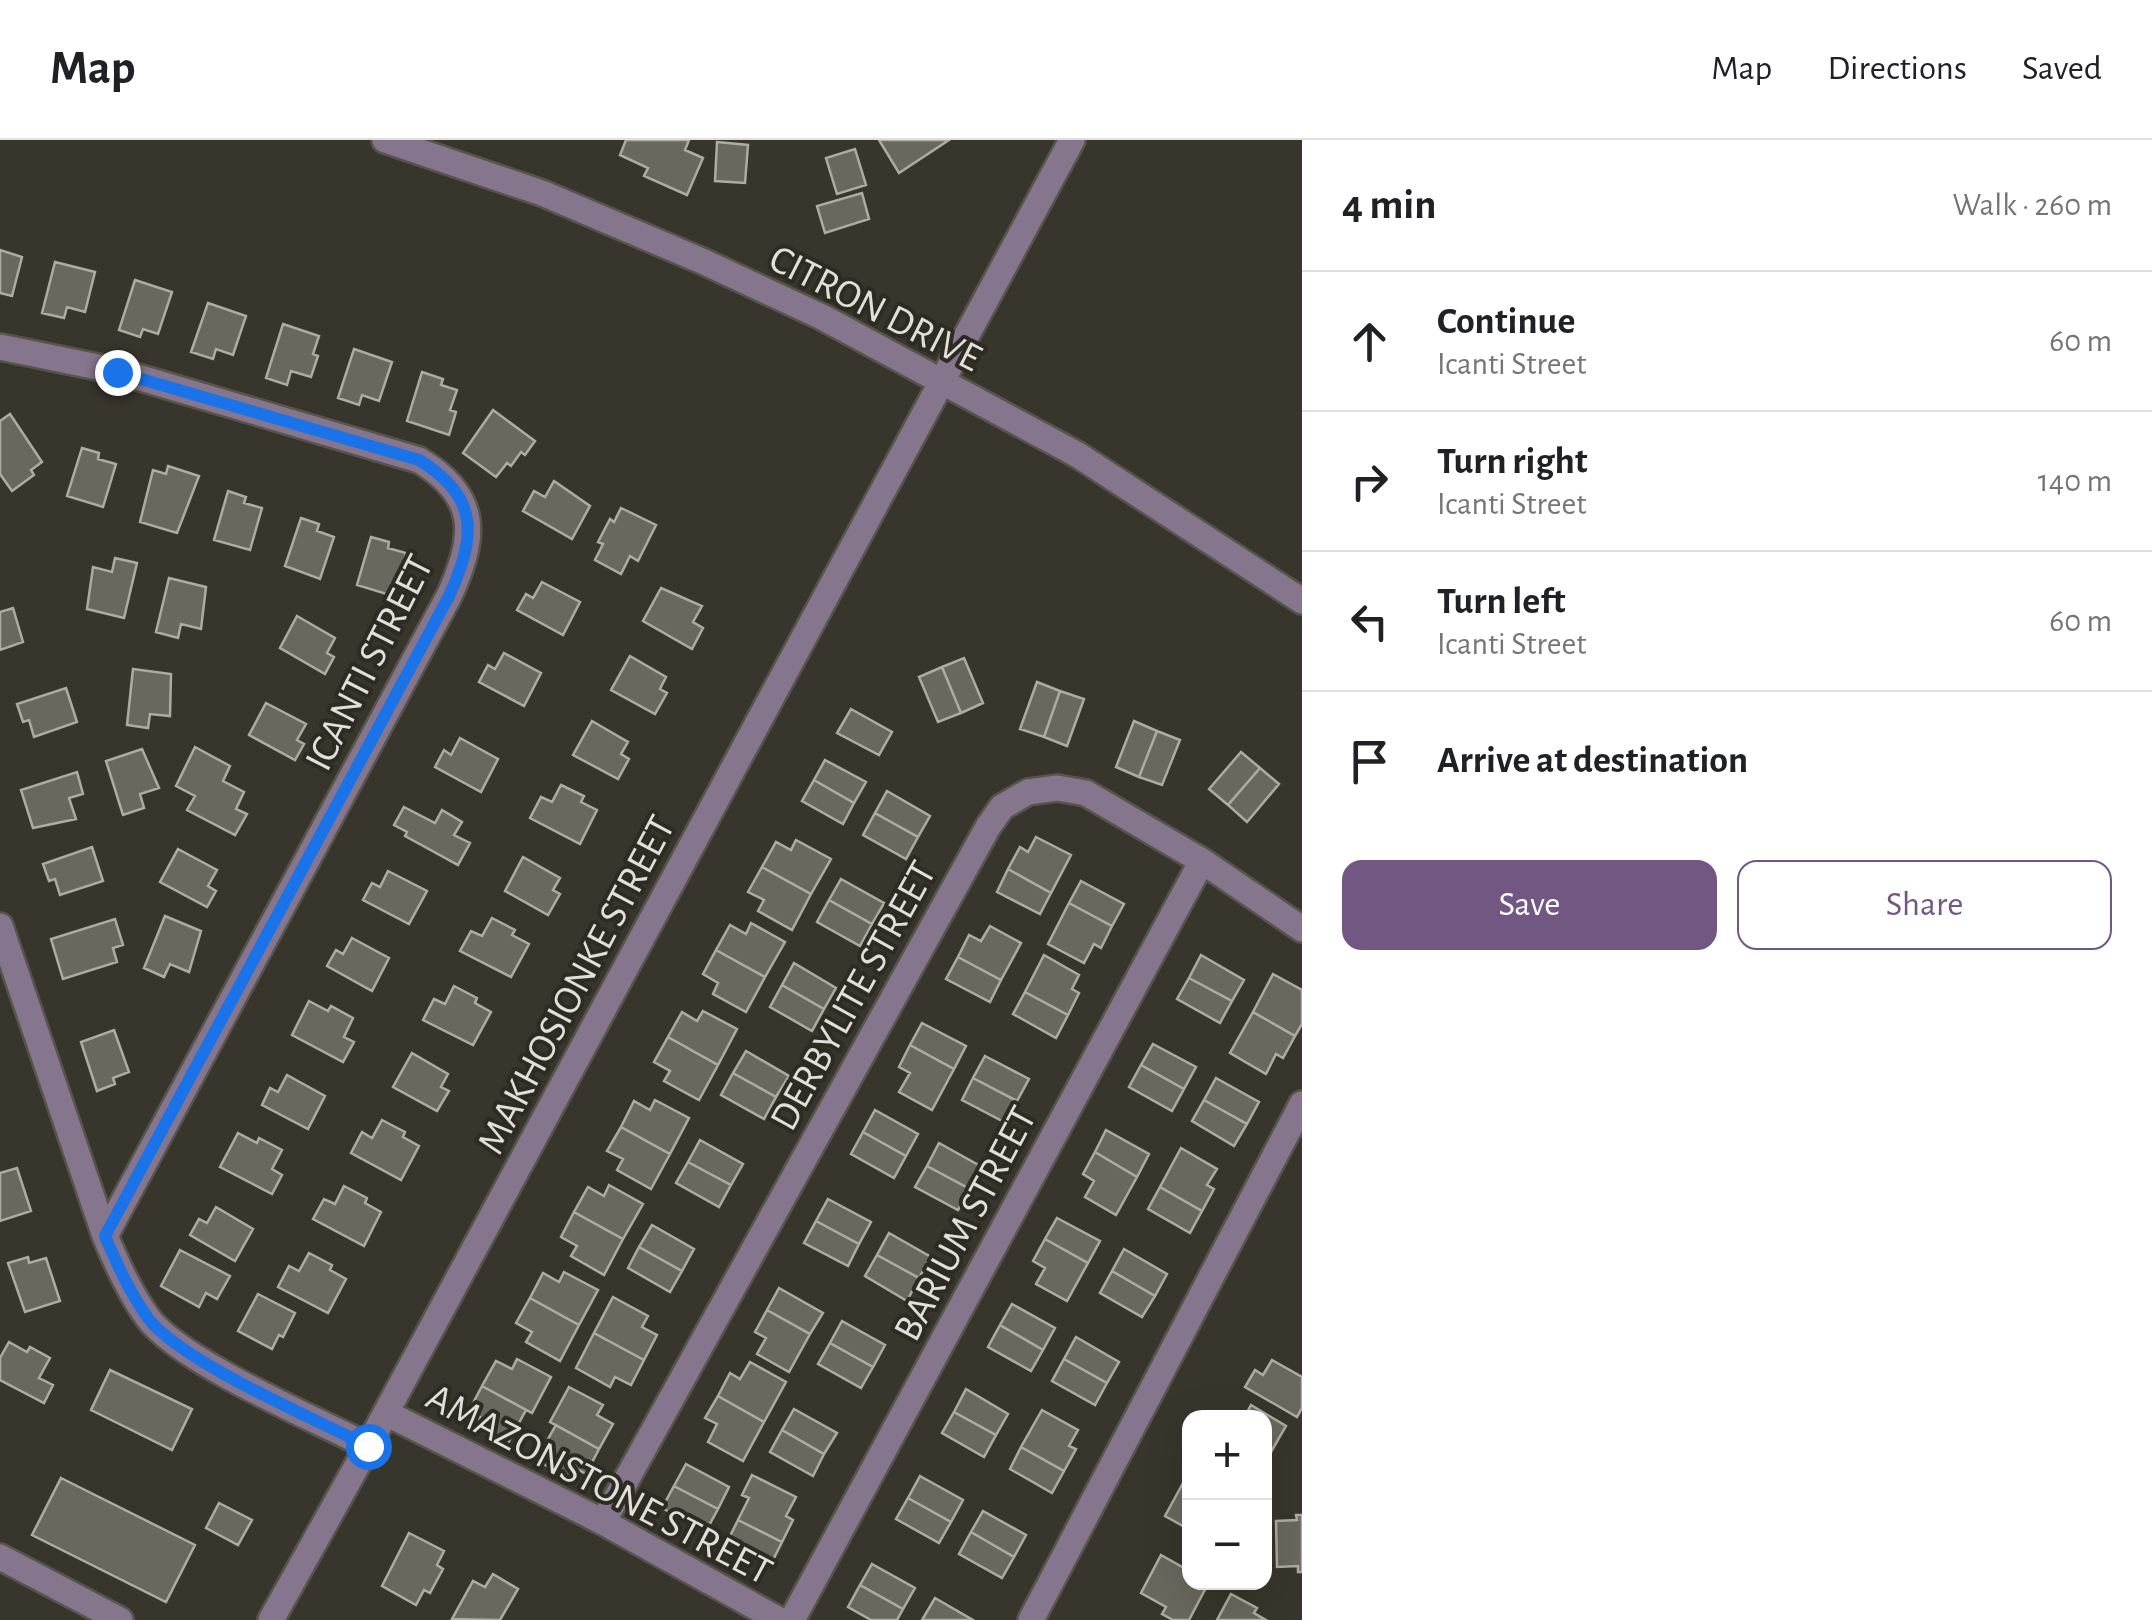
<!DOCTYPE html>
<html lang="en">
<head>
<meta charset="utf-8">
<style>
  body { margin:0; font-family:"Alegreya Sans",sans-serif; background:#f6f6f6; color:#202124 }
  .controls { position:absolute; right:30px; bottom:30px; display:grid; overflow:hidden; border-radius:20px; box-shadow:0 10px 40px #0002 }
  .controls button { width:90px; height:90px; display:grid; place-items:center; padding:0; border:0; border-bottom:2px solid #e0e0e0; background:#fff; color:#202124; font:50px sans-serif }
  .stop { position:absolute; width:30px; height:30px; margin:-22px; border:8px solid #1a73e8; border-radius:50%; background:#fff }
  .stop.end { background:#1a73e8; border-color:#fff; box-shadow:0 2px 10px #0008 }
  .list { margin:0; padding:0; list-style:none }
  h2 { display:flex; justify-content:space-between; align-items:center; height:130px; margin:0; padding:0 40px; font-size:42px }
  h2 small { font-size:32px; font-weight:400; color:#757577 }
  .list li { display:grid; grid-template-columns:65px 1fr auto; gap:30px; align-items:center; box-sizing:border-box; height:140px; padding:0 40px; border-top:2px solid #e0e0e0 }
  .list b { display:block; font-size:38px; white-space:nowrap }
  .list p { margin:0; font-size:32px; white-space:nowrap; color:#757577 }
  .list em { font-size:32px; font-style:normal; color:#757577 }
  .actions { display:flex; gap:20px; padding:30px 40px }
  .actions a { flex:1; padding:22px 0; border:2px solid #735783; border-radius:20px; text-align:center; font-size:35px; color:#735783 }
  .actions .main { background:#735783; color:#fff }
  .icon { flex:none; width:55px; height:55px; fill:none; stroke:currentColor; stroke-width:2; stroke-linecap:round; stroke-linejoin:round }
  .map { position:relative; flex:none; width:1302px; height:1480px; overflow:hidden }
  header { display:flex; align-items:center; gap:60px; box-sizing:border-box; height:140px; padding:0 50px; background:#fff; border-bottom:2px solid #e0e0e0 }
  header strong { font-size:48px }
  nav { display:flex; gap:55px; margin-inline-start:auto; font-size:35px }
  main { display:flex }
  aside { flex:1; background:#fff }
  .map>svg:first-child { display:block }
  .building { fill:#6a675e; stroke:#aeaba1; stroke-width:2.5 }
  .lines { fill:none; stroke-linecap:round; stroke-linejoin:round }
  .minor-casing { stroke:#56544b; stroke-width:30 }
  .minor { stroke:#85758d; stroke-width:25 }
  .route { stroke:#1a73e8; stroke-width:12 }
  .labels { text-anchor:middle; stroke-width:8; stroke-linejoin:round; paint-order:stroke }
  .street-label { font-size:40px; fill:#e1dfda; stroke:#2e2b23 }
</style>
</head>
<body>
<header>
<strong>Map</strong>
<nav><a>Map</a><a>Directions</a><a>Saved</a></nav>
</header>
<main>
<div class="map">
<svg width="1302" height="1480" viewBox="0 0 1302 1480">
  <rect width="100%" height="100%" fill="#38352c"/>
  <!-- building -->
  <path class="building" d="M626 0H689L685 10 703 18 687 55 644 36 648 28 620 15Z
    M879 0H949L899 33Z
    M717 2 748 5 745 43 715 41Z
    M855 9 866 45 837 54 826 18Z
    M862 53 869 79 825 93 817 66Z
    M0 110 22 117 12 156 0 153Z
    M55 122 95 132 85 172 67 167 64 178 42 173Z
    M135 140 172 152 158 194 143 189 140 197 119 190Z
    M208 163 246 176 233 215 216 209 213 219 191 212Z
    M283 184 319 196 313 214 318 216 311 237 291 231 287 245 266 238Z
    M354 209 392 222 379 261 362 255 359 265 338 258Z
    M422 232 443 239 441 245 457 250 450 270 456 272 449 295 407 281Z
    M493 270 535 301 525 315 521 312 511 326 507 323 496 337 463 313Z
    M10 274 42 322 31 330 34 335 12 351 0 334V281Z
    M82 308 99 313 98 319 116 324 103 367 67 356Z
    M168 326 199 336 177 393 140 382 153 330 166 334Z
    M554 341 590 366 572 399 523 371 534 351 545 357Z
    M228 351 246 357 244 363 262 368 250 410 214 400Z
    M621 368 656 385 638 421 630 416 621 434 595 420 603 404 598 402 610 379 614 382Z
    M301 378 319 384 317 391 334 397 320 439 285 426Z
    M371 397 389 402 388 408 406 413 393 456 357 445Z
    M115 418 137 423 124 478 87 469 93 427 112 432Z
    M169 438 206 447 201 489 181 484 178 498 156 492Z
    M542 442 580 462 563 495 517 470 526 454 533 458Z
    M661 448 702 466 693 482 703 488 692 509 643 481Z
    M13 468 23 502 0 510V472Z
    M297 476 335 498 327 513 334 517 325 534 280 508Z
    M504 513 541 533 524 566 479 542 488 525 495 529Z
    M630 516 666 537 660 549 667 553 655 574 611 550Z
    M964 518 983 563 961 573 942 527Z
    M942 527 961 573 938 582 919 537Z
    M133 529 171 534 170 576 150 574 148 588 127 585Z
    M1037 542 1060 551 1044 597 1020 589Z
    M66 548 77 582 34 597 29 580 23 582 17 564Z
    M1060 551 1084 559 1067 606 1044 597Z
    M266 563 306 584 297 600 304 604 295 620 249 595Z
    M851 569 892 592 879 615 837 593Z
    M592 581 628 602 621 614 629 619 618 639 573 615Z
    M1134 581 1157 591 1139 637 1116 627Z
    M1157 591 1180 600 1162 645 1139 637Z
    M460 598 498 619 481 652 435 627 444 610 451 615Z
    M195 607 230 626 223 641 244 652 236 669 247 674 235 695 187 670 195 656 176 646Z
    M142 609 159 648 140 654 144 668 123 675 106 621Z
    M1241 612 1260 628 1228 665 1209 649Z
    M825 620 866 642 854 663 814 640Z
    M1260 628 1279 644 1247 682 1228 665Z
    M77 632 83 654 69 658 76 679 33 688 21 650Z
    M814 640 854 663 843 684 802 661Z
    M561 645 584 656 581 662 597 670 580 704 530 678 541 657 552 662Z
    M887 651 930 676 918 697 875 673Z
    M404 667 435 683 442 670 462 682 454 695 470 703 458 725 405 696 407 692 394 685Z
    M875 673 918 697 906 719 863 695Z
    M1036 697 1071 715 1051 753 1008 729 1020 707 1028 712Z
    M796 700 831 719 811 754 762 727 776 702 791 710Z
    M92 707 103 741 60 755 55 739 49 741 43 724Z
    M178 709 217 730 208 746 216 751 207 767 160 742Z
    M523 717 560 738 553 750 560 754 548 775 505 751Z
    M762 727 811 754 792 790 758 771 764 760 748 752Z
    M1008 729 1051 753 1040 774 997 752Z
    M388 731 427 751 409 784 363 760 372 743 380 747Z
    M841 739 884 763 872 784 829 760Z
    M1081 741 1124 764 1112 786 1069 763Z
    M829 760 872 784 860 806 817 782Z
    M1069 763 1112 786 1101 808 1094 804 1084 823 1048 804Z
    M165 776 201 791 189 832 170 824 164 837 144 828Z
    M492 778 515 790 512 795 529 804 511 837 460 811 471 791 482 796Z
    M115 779 123 805 113 808 117 822 63 839 51 799Z
    M751 783 785 802 765 837 716 810 730 785 746 794Z
    M990 786 1021 803 1001 840 958 817 969 795 981 801Z
    M352 798 389 818 372 851 327 826 336 810 343 814Z
    M716 810 765 837 746 872 713 854 718 843 703 834Z
    M1044 815 1079 835 1072 849 1079 853 1068 875 1025 852Z
    M1201 815 1244 840 1232 861 1189 838Z
    M958 817 1001 840 990 862 946 839Z
    M794 823 836 848 824 869 782 845Z
    M1273 834 1302 850V884L1295 896 1253 872Z
    M1189 838 1232 861 1220 883 1177 859Z
    M782 845 824 869 812 891 770 867Z
    M454 846 477 858 475 863 491 872 473 905 423 880 434 859 445 864Z
    M1025 852 1068 875 1056 898 1013 874Z
    M309 861 328 871 331 866 353 878 344 897 354 902 343 922 292 895Z
    M703 871 737 889 718 925 668 897 682 872 697 881Z
    M1253 872 1295 896 1283 918 1276 914 1266 934 1230 913Z
    M922 883 966 906 954 929 910 905Z
    M114 890 129 932 113 938 115 944 97 951 81 902Z
    M668 897 718 925 699 960 664 941 670 931 654 922Z
    M1153 904 1196 927 1184 949 1141 925Z
    M910 905 954 929 932 970 899 952 910 933 899 927Z
    M746 911 789 936 776 957 733 933Z
    M412 913 448 934 441 947 449 951 437 971 393 947Z
    M985 916 1029 939 1017 961 973 938Z
    M1141 925 1184 949 1172 971 1129 947Z
    M733 933 776 957 764 979 721 955Z
    M287 935 325 956 308 989 262 965 270 948 278 952Z
    M973 938 1017 961 1006 983 962 960Z
    M1216 938 1259 962 1247 984 1204 960Z
    M655 960 689 978 670 1014 621 987 634 961 650 970Z
    M1204 960 1247 984 1234 1006 1192 981Z
    M875 970 918 994 906 1016 863 992Z
    M382 980 405 992 403 997 419 1006 401 1040 351 1013 362 992 372 998Z
    M621 987 670 1014 651 1049 617 1030 623 1019 607 1011Z
    M1106 990 1149 1014 1137 1037 1095 1012Z
    M863 992 906 1016 894 1038 851 1014Z
    M238 993 257 1003 259 998 282 1010 272 1029 282 1035 272 1054 220 1027Z
    M700 1000 743 1024 731 1045 688 1022Z
    M939 1003 982 1027 970 1049 927 1026Z
    M1181 1008 1217 1029 1207 1045 1214 1049 1202 1071 1160 1047Z
    M1095 1012 1137 1037 1116 1075 1085 1057 1094 1041 1083 1034Z
    M688 1022 731 1045 719 1067 676 1043Z
    M927 1026 970 1049 958 1070 915 1047Z
    M17 1028 31 1071 0 1081V1033Z
    M609 1045 643 1064 623 1099 574 1072 588 1047 604 1056Z
    M344 1046 367 1058 365 1063 381 1072 364 1106 313 1079 324 1059 335 1064Z
    M1160 1047 1202 1071 1190 1093 1148 1069Z
    M828 1059 871 1082 859 1104 816 1081Z
    M216 1067 253 1089 235 1121 190 1095 199 1079 207 1083Z
    M574 1072 623 1099 604 1135 571 1116 577 1106 561 1097Z
    M1057 1078 1100 1101 1088 1123 1045 1099Z
    M816 1081 859 1104 848 1126 804 1103Z
    M652 1085 694 1109 682 1131 639 1107Z
    M889 1093 931 1117 919 1138 877 1115Z
    M1045 1099 1088 1123 1067 1161 1036 1144 1045 1128 1033 1121Z
    M639 1107 682 1131 670 1152 628 1128Z
    M1124 1109 1167 1134 1155 1156 1112 1131Z
    M180 1110 230 1136 217 1159 206 1153 199 1167 161 1146Z
    M309 1113 332 1125 330 1130 346 1139 328 1173 278 1147 289 1126 299 1131Z
    M877 1115 919 1138 907 1161 865 1136Z
    M28 1117 29 1123 46 1118 60 1161 25 1172 8 1123Z
    M1112 1131 1155 1156 1142 1177 1100 1153Z
    M564 1132 598 1150 579 1185 530 1158 543 1133 559 1142Z
    M779 1148 823 1173 810 1194 767 1170Z
    M258 1154 295 1173 283 1197 279 1195 272 1209 238 1191Z
    M613 1157 648 1176 642 1187 657 1195 644 1220 594 1193Z
    M530 1158 579 1185 560 1221 526 1202 532 1192 516 1183Z
    M1012 1164 1055 1188 1043 1210 1000 1185Z
    M767 1170 810 1194 789 1232 757 1214 766 1198 755 1192Z
    M842 1181 885 1205 873 1227 830 1203Z
    M1000 1185 1043 1210 1031 1231 988 1207Z
    M594 1193 644 1220 631 1245 615 1237 610 1247 576 1228Z
    M1076 1197 1119 1222 1107 1243 1064 1219Z
    M9 1202 27 1212 30 1207 50 1218 39 1238 53 1245 44 1263 0 1240V1218Z
    M830 1203 873 1227 861 1248 818 1224Z
    M517 1219 551 1237 532 1273 482 1246 496 1221 512 1229Z
    M1064 1219 1107 1243 1095 1265 1052 1241Z
    M1272 1220 1302 1237V1268L1297 1277 1245 1247 1255 1230 1263 1235Z
    M750 1222 786 1242 764 1282 718 1256 730 1233 740 1239Z
    M110 1230 192 1269 172 1310 91 1270Z
    M482 1246 526 1270 507 1305 475 1287 480 1277 469 1271Z
    M569 1247 603 1265 597 1275 613 1284 599 1309 550 1282Z
    M966 1249 1008 1274 996 1295 954 1272Z
    M718 1256 764 1282 743 1321 708 1302 717 1284 705 1278Z
    M1251 1265 1286 1286 1264 1324V1278H1244Z
    M794 1269 837 1293 824 1314 782 1290Z
    M1042 1270 1078 1290 1069 1306 1076 1309 1064 1331 1021 1307Z
    M954 1272 996 1295 984 1317 942 1293Z
    M556 1285 599 1309 586 1334 574 1327 569 1338 536 1320Z
    M782 1290 824 1314 813 1336 770 1312Z
    M1021 1307 1064 1331 1052 1353 1010 1329Z
    M686 1324 729 1347 718 1369 674 1346Z
    M752 1335 796 1357 786 1376 793 1380 782 1402 738 1380 749 1358 742 1355Z
    M920 1336 963 1360 951 1382 908 1358Z
    M61 1338 195 1405 166 1462 32 1395Z
    M1183 1343 1190 1346V1390L1165 1376Z
    M674 1346 718 1369 706 1391 662 1368Z
    M908 1358 951 1382 939 1403 896 1379Z
    M219 1363 252 1380 238 1405 206 1388Z
    M983 1371 1026 1395 1014 1417 971 1392Z
    M1296 1375H1302V1432H1298V1426L1277 1427 1276 1381 1297 1380Z
    M738 1380 782 1402 771 1424 727 1402Z
    M971 1392 1014 1417 1002 1438 959 1414Z
    M409 1393 444 1411 437 1425 443 1429 430 1453 424 1450 416 1465 382 1446Z
    M1161 1415 1186 1429 1190 1422V1442H1209L1189 1480H1173L1162 1474 1166 1467 1141 1453Z
    M872 1424 915 1448 903 1469 860 1445Z
    M493 1434 518 1449 500 1480 452 1479 473 1441 485 1447Z
    M860 1445 903 1469 897 1480H871L848 1467Z
    M1231 1454 1257 1468 1254 1473 1266 1480H1217Z
    M935 1458 973 1480H922Z"/>
  <g class="lines">
    <!-- minor casing -->
    <g class="minor-casing">
      <path id="minor" d="M385 0 542 53 702 121 822 177 1078 315 1302 461
        M0 207 117 231 419 320C480 357 476 397 449 456L105 1096
        M0 786 105 1096C117 1124 130 1153 148 1178 181 1222 315 1279 368 1306
        M386 1273 603 1382 779 1480
        M603 1382 988 687 1002 667 1028 652 1057 648 1086 653 1202 721 1302 789
        M0 1417 120 1480
        M271 1480 368 1306 1072 0
        M792 1480 1202 721
        M1031 1480 1302 964"/>
    </g>
    <!-- minor -->
    <use href="#minor" class="minor"/>
  </g>
  <g class="lines">
    <!-- route -->
    <path class="route" d="M117 232 419 320C480 357 476 397 449 456L105 1096C117 1124 130 1153 148 1178 181 1222 315 1279 368 1306"/>
  </g>
  <g class="labels">
    <!-- street labels -->
    <g class="street-label">
      <text transform="translate(876 167) rotate(27)" y="14">CITRON DRIVE</text>
      <text transform="translate(368 522) rotate(-63)" y="14">ICANTI STREET</text>
      <text transform="translate(575 844) rotate(-62)" y="14">MAKHOSIONKE STREET</text>
      <text transform="translate(852 855) rotate(-61)" y="14">DERBYLITE STREET</text>
      <text transform="translate(964 1083) rotate(-62)" y="14">BARIUM STREET</text>
      <text transform="translate(600 1343) rotate(28)" y="14">AMAZONSTONE STREET</text>
    </g>
  </g>
</svg>
<div class="controls">
<button>+</button>
<button>−</button>
</div>
<div class="stop" style="left:368px;top:1306px"></div>
<div class="stop end" style="left:117px;top:232px"></div>
</div>
<aside>
<h2>4 min<small>Walk · 260 m</small></h2>
<ul class="list">
<li><svg class="icon" aria-label="ahead" viewBox="0 0 24 24"><path d="M12 20V5M6 11l6-6 6 6"/></svg><div><b>Continue</b><p>Icanti Street</p></div><em>60 m</em></li>
<li><svg class="icon" aria-label="right" viewBox="0 0 24 24"><path d="M7 20v-9h11M14 6l5 5-5 5"/></svg><div><b>Turn right</b><p>Icanti Street</p></div><em>140 m</em></li>
<li><svg class="icon" aria-label="left" viewBox="0 0 24 24"><path d="M17 20v-9H6M10 6l-5 5 5 5"/></svg><div><b>Turn left</b><p>Icanti Street</p></div><em>60 m</em></li>
<li><svg class="icon" aria-label="arrive" viewBox="0 0 24 24"><path d="M6 21V4h12l-3 4 3 4H6"/></svg><div><b>Arrive at destination</b></div></li>
</ul>
<div class="actions"><a class="main">Save</a><a>Share</a></div>
</aside>
</main>
</body>
</html>
